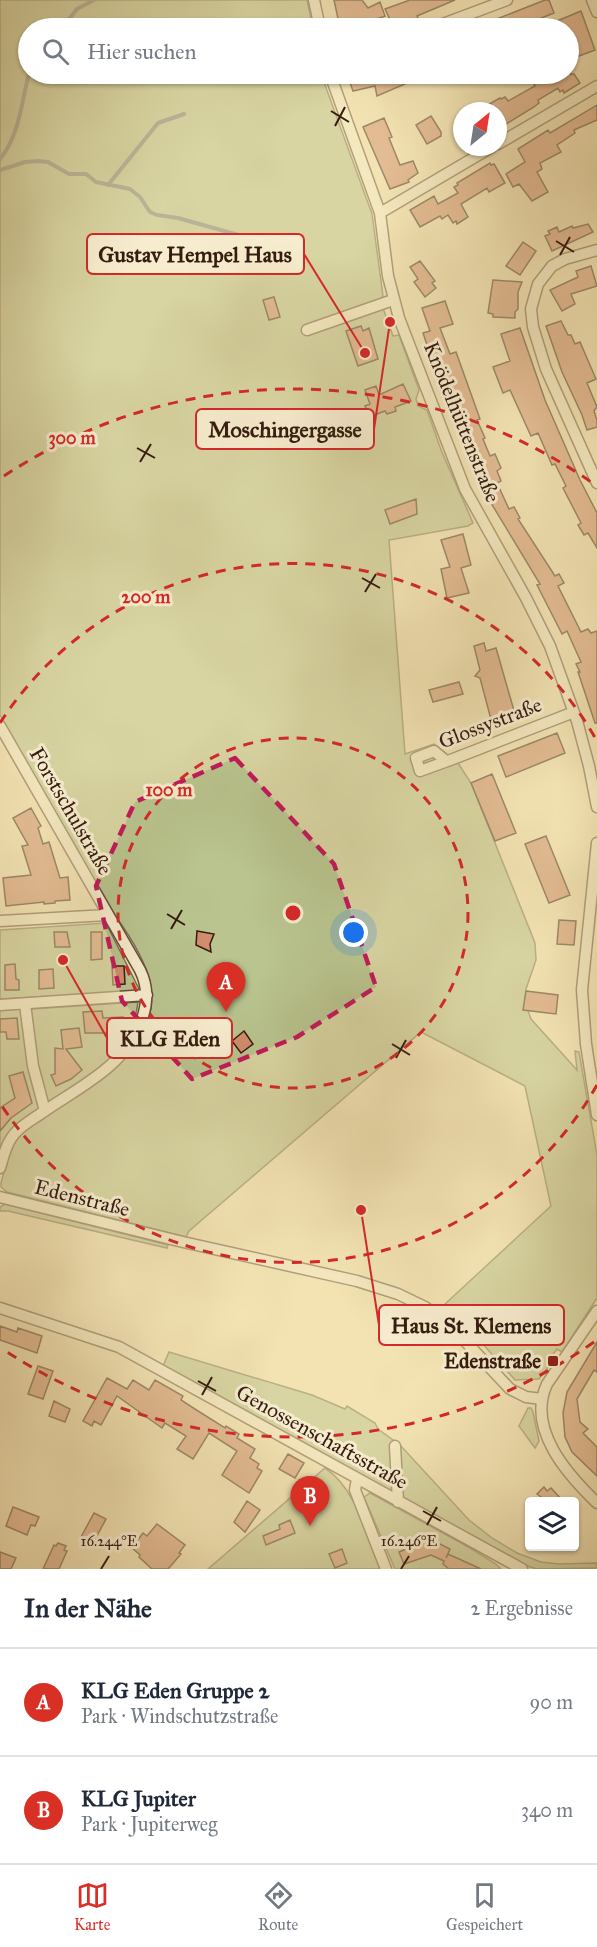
<!DOCTYPE html>
<html lang="de">
<head>
<meta charset="utf-8">
<style>
  body { margin:0; font-family:"IM FELL Great Primer",serif; background:#f2f2f3; color:#1f2937 }
  .controls { position:absolute; right:18px; bottom:18px; display:grid; overflow:hidden; border-radius:6px; box-shadow:0 2px 4px #0004 }
  .controls button { width:54px; height:54px; display:grid; place-items:center; padding:0; border:0; border-bottom:2px solid #e0e1e3; background:#fff; color:#1f2937; font:30px sans-serif }
  .compass { position:absolute; left:453px; top:102px; width:54px; height:54px; border-radius:50%; background:#fff; box-shadow:0 2px 4px #0004; rotate:30deg }
  .you { position:absolute; left:354px; top:933px; width:21px; height:21px; margin:-15px; border:4px solid #fff; border-radius:50%; background:#1a73e8; box-shadow:0 0 0 9px #1a73e833 }
  .badge { display:grid; place-items:center; width:39px; height:39px; border-radius:50%; background:#d93025; color:#fff; font-size:20px; font-weight:700 }
  .pin { position:absolute; translate:-50% -50px; filter:drop-shadow(0 2px 3px #0008) }
  .pin::after { content:''; position:absolute; top:32px; width:21px; height:18px; background:inherit; clip-path:polygon(0 0,100% 0,50% 100%) }
  .list { margin:0; padding:0; list-style:none }
  h2 { display:flex; justify-content:space-between; align-items:center; height:78px; margin:0; padding:0 24px; font-size:26px }
  h2 small { font-size:20px; font-weight:400; color:#747a83 }
  .list li { display:grid; grid-template-columns:39px 1fr auto; gap:18px; align-items:center; box-sizing:border-box; height:108px; padding:0 24px; border-top:2px solid #e0e1e3 }
  .list b { display:block; font-size:22px; white-space:nowrap }
  .list p { margin:0; font-size:20px; white-space:nowrap; color:#747a83 }
  .list em { font-size:20px; font-style:normal; color:#747a83 }
  .icon { flex:none; width:33px; height:33px; fill:none; stroke:currentColor; stroke-width:2; stroke-linecap:round; stroke-linejoin:round }
  .map { position:relative; flex:none; width:597px; height:1569px; overflow:hidden }
  .search { position:absolute; background:#fff; box-shadow:0 2px 4px #0004; left:18px; right:18px; top:18px; height:66px; display:flex; align-items:center; gap:15px; box-sizing:border-box; padding:0 21px; border-radius:33px; color:#747a83; font-size:22px }
  .sheet { height:294px; background:#fff }
  nav { display:flex; justify-content:space-around; align-items:center; box-sizing:border-box; height:84px; border-top:2px solid #e0e1e3; background:#fff; font-size:16px; color:#747a83 }
  nav a { display:grid; justify-items:center; gap:3px }
  nav .on { color:#d93025 }
  .map>svg:first-child { display:block }
  .green { fill:#b9c48e; stroke:#77704f; stroke-width:1.5 }
  .lines { fill:none; stroke-linecap:round; stroke-linejoin:round }
  .stream { stroke:#767b75; stroke-width:4 }
  .building { fill:#d28d6d; stroke:#351b10; stroke-width:1.5 }
  .minor-casing { stroke:#644d39; stroke-width:13 }
  .minor { stroke:#f7edce; stroke-width:10 }
  .marked { fill:none; stroke:#c2185b; stroke-width:4.5; stroke-dasharray:12 8; stroke-linejoin:round }
  .ticks { fill:none; stroke:#351b10; stroke-width:2 }
  .ring { fill:none; stroke:#d62828; stroke-width:3; stroke-dasharray:10 8 }
  .poi-dot { fill:#8f2418; stroke:#f7edce; stroke-width:2 }
  .labels { text-anchor:middle; stroke-width:6; stroke-linejoin:round; paint-order:stroke }
  .street-label { font-size:21px; fill:#351b10; stroke:#f7edce }
  .poi-label { font-size:21px; font-weight:bold; fill:#351b10; stroke:#f7edce; text-anchor:end }
  .ticks-label { font-size:15px; text-anchor:middle; fill:#351b10; stroke:#f7edce; stroke-width:6; stroke-linejoin:round; paint-order:stroke }
  .centre { fill:#d62828; stroke:#f7edce; stroke-width:3 }
  .ring-label { font-size:18px; text-anchor:middle; font-weight:bold; fill:#d62828; stroke:#f7edce; stroke-width:6; stroke-linejoin:round; paint-order:stroke }
  .leader { fill:none; stroke:#d62828; stroke-width:2 }
  .callout-dot { fill:#d62828; stroke:#f7edce; stroke-width:2 }
  .callout { fill:#f7edce; stroke:#d62828; stroke-width:2 }
  .callout-label { font-size:22px; text-anchor:middle; font-weight:bold; fill:#351b10 }
</style>
</head>
<body>
<div class="map">
<svg width="597" height="1569" viewBox="0 0 597 1569">
  <rect width="100%" height="100%" fill="#f3e3b3"/>
  <filter id="stains"><feTurbulence type="fractalNoise" baseFrequency=".00333" numOctaves="4"/><feColorMatrix values="0 0 0 0 .2 0 0 0 0 .09 0 0 0 0 .02 0 0 0 .5 -.17"/></filter>
  <radialGradient id="worn" r=".72"><stop offset=".6" stop-color="#630" stop-opacity="0"/><stop offset="1" stop-color="#630" stop-opacity=".3"/></radialGradient>
  <!-- green -->
  <path class="green" d="M0 0H307L313 28H28V74H321L372 214 383 296 380 300 393 336 399 335 419 390 416 399 418 406 427 410 441 450 473 523 468 526 389 540 405 754 434 744 458 763 471 783 535 943 536 960 526 989 525 1003 531 1019 577 1070 575 1051 579 1052 597 1155V1298L562 1352 557 1349 551 1357 554 1359 539 1379 515 1380 464 1323 444 1305 551 1206 525 1086 421 1032 189 1231 186 1237 7 1192 1 1187V1183C6 1166 9 1146 21 1133 32 1121 64 1105 79 1095 120 1067 169 1026 146 969 136 943 117 918 101 895L0 715Z
    M106 923 140 991 0 999V930Z
    M138 1002C131 1057 89 1075 48 1102L35 1059 31 1009Z
    M22 1009 40 1108C19 1120 11 1129 0 1151V1010Z
    M5 1204 168 1245 167 1248 8 1211H0V1207Z
    M169 1352 312 1395 345 1409 347 1406 375 1423 378 1429 400 1445 469 1520 492 1538 517 1553 541 1562 559 1564 597 1563V1568L537 1569 524 1565 163 1366Z
    M528 1408H531L533 1412 539 1441 535 1448 519 1426Z
    M325 1468C356 1488 366 1535 380 1569H208Z
    M370 1493 470 1548 496 1564 501 1569H395L364 1497Z"/>
  <g class="lines">
    <!-- stream -->
    <path class="stream" d="M62 28 77 9 94 0
      M0 159C20 134 21 103 29 74
      M0 170 25 162 39 161 48 162 69 174H86L96 182 130 189 140 197 150 212 157 215 178 218 242 236
      M108 185 158 123 184 114"/>
  </g>
  <!-- building -->
  <path class="building" d="M334 0H362L368 8 380 2 385 16 363 24 365 28H343L341 23H339Z
    M410 0H455L417 16 419 20 394 28 385 9Z
    M545 0H549L554 13 529 23 531 28H474Z
    M581 11 595 50 571 59 568 52V28H560L557 21Z
    M358 74H428L377 96 375 86 353 91 348 77Z
    M528 74H545L547 78 550 76 552 79 561 74H574L580 83 564 93 563 90 560 92 558 88 538 100 539 103 534 107 501 127 498 122V111H477L500 98 501 99 505 97 508 101 535 86Z
    M597 105V120L574 130 575 133 557 145 561 152 540 163 542 169 537 172 548 192 532 201 519 184 513 187 506 174 525 162 518 149 548 130 550 133Z
    M431 116 441 132V136L427 144 416 125Z
    M384 118 392 137 389 138 400 165 413 161 418 173 408 180 409 182 390 189 363 127Z
    M490 163 491 165 494 164 505 183 489 192 487 188 461 204 468 217 457 224 456 221 453 223 448 215 442 219 440 216 420 227 410 210 434 196 438 204 458 193 454 187 458 185 457 183Z
    M588 224 593 232 552 251 545 236 550 234 548 231 557 227 559 232 572 226 573 228Z
    M523 242 536 251 520 275 506 266Z
    M420 261 435 281 432 283 436 288 425 297 414 282 418 279 410 267Z
    M591 266 597 286 571 294 575 304 562 311 550 290 578 277 576 271Z
    M493 280 522 282 518 292V309L515 312V318L493 317V314L488 313Z
    M274 297 280 317 269 320 263 300Z
    M445 301 453 324 440 328 450 354 456 352 480 419 477 420 485 438 483 439 490 456 495 454 501 468 497 471 501 481 497 483 509 509 514 507 520 518 518 519 555 576 559 574 564 583 558 586 581 632 588 629 591 633 597 631V723H595L578 672H580L576 664 581 662 567 631 562 634 537 585 540 584 491 503 489 504 449 407 436 362 432 350 429 351 423 333 430 331 422 308Z
    M561 321 568 335H571L575 344 580 342 596 379 587 383 597 407 594 411 597 420V427L587 430 582 415 562 372 546 326Z
    M361 326 363 331 369 328 378 359 358 366 346 331Z
    M520 328 545 400 580 480 597 513V548L588 533 584 535 578 525 581 523 563 488 566 486 555 464 552 465 538 433 531 436 510 390 503 393 493 367 510 361 501 334Z
    M403 384 411 401 395 407 396 411 387 414 385 411 369 417 365 406 370 404 365 390 376 386 379 395Z
    M416 499 417 514 390 524 385 510Z
    M463 534 471 565 461 568 469 593 447 598 441 569 450 567 441 540Z
    M484 643 486 651 496 648 517 721 493 727 480 678 475 676 480 670 474 646Z
    M459 682 463 694 433 702 429 690Z
    M557 733 565 753 506 777 498 756Z
    M492 774 516 833 495 841 471 783Z
    M31 808 41 826 38 828 43 844 49 842 60 878 68 877 70 900 55 901V903L44 904V902L6 906 3 878 31 875 22 846 28 845 13 818Z
    M546 836 570 895 549 903 525 844Z
    M559 920 576 921 574 945 557 944Z
    M197 931 214 934 210 944 211 952 196 945Z
    M54 932H67L70 947H55Z
    M91 932H102V959L91 960Z
    M15 964 16 979 19 980V990H5V965Z
    M112 966H124L125 984 113 985Z
    M53 969 54 988 39 989V970Z
    M526 991 558 995 556 1014 523 1010Z
    M102 1011 103 1018 123 1017 124 1033H85L83 1012Z
    M17 1018 19 1039H7L6 1032H0V1019Z
    M79 1028 82 1047 66 1049 82 1070 71 1079 56 1086 51 1075 55 1074V1048L63 1049 61 1030Z
    M244 1031 253 1044 241 1053 232 1041Z
    M23 1072 32 1103 11 1118 0 1131V1108L15 1098 9 1076Z
    M0 1326 17 1332 18 1328 42 1336 37 1353 0 1340Z
    M597 1342V1372L594 1370 577 1399 580 1422 588 1429 583 1433 597 1447V1476L572 1452 565 1437 563 1413 567 1392Z
    M38 1366 53 1371 43 1399 28 1394Z
    M107 1378 127 1389 133 1380 149 1390 155 1380 183 1396 181 1400 198 1411 225 1428 226 1426 239 1434 237 1438 255 1449 250 1458 259 1464 257 1468 262 1471 249 1493 222 1475 237 1451 209 1433 193 1459 177 1449 186 1436 165 1423 162 1428 117 1396 101 1425 94 1421 92 1426 83 1421Z
    M54 1401 70 1409 65 1422 49 1416Z
    M288 1454 304 1463 295 1478 279 1469Z
    M544 1487 547 1491 551 1488 564 1502H536L541 1497 537 1494Z
    M311 1488 319 1499 306 1509 298 1497Z
    M247 1501 260 1510 245 1532 234 1522Z
    M13 1507 39 1517 35 1526 31 1525 27 1535 6 1526Z
    M94 1513 106 1519 93 1543 81 1537Z
    M290 1520 295 1533 266 1545 263 1536 280 1529 279 1525Z
    M157 1524 185 1545 179 1553 181 1554 168 1569H152L139 1557 140 1555 132 1548 143 1533 147 1536Z
    M429 1534 434 1541 450 1549 446 1558 448 1554 481 1569H449L443 1564 444 1561 431 1555 404 1564 399 1552 404 1550 402 1545 412 1541 414 1545Z
    M58 1543 66 1546 64 1550 67 1551 59 1569H43L54 1545 56 1546Z
    M342 1549 347 1563 335 1568 329 1554Z
    M0 1552 16 1558 11 1569H0Z"/>
  <g class="lines">
    <!-- minor casing -->
    <g class="minor-casing">
      <path id="minor" d="M314 0 320 28
        M592 0 597 12
        M432 28 507 0
        M330 74 380 213 388 276 399 318 465 489 526 598 550 646 577 721 589 766 597 807
        M498 144 597 86
        M380 213 492 147
        M597 250 565 259 552 266 538 284 531 309 533 327 546 369 597 483
        M307 330 393 300
        M0 726 140 970C148 986 148 1002 142 1019 127 1065 81 1086 43 1112 35 1118 25 1123 17 1131 7 1141 4 1154 0 1168
        M446 761 434 751 416 758 420 771 453 759 574 712
        M597 843 582 990 586 1044 597 1115
        M0 921 107 915
        M25 1004 33 1066 45 1111
        M0 1005 147 995
        M0 1197 183 1242 357 1281 398 1294 425 1307 451 1326 510 1389 526 1397 542 1399
        M0 1308 119 1347 522 1569
        M597 1311 547 1384C526 1429 568 1475 597 1503
        M395 1446 398 1502
        M357 1479 355 1490 386 1569"/>
    </g>
    <!-- minor -->
    <use href="#minor" class="minor"/>
  </g>
  <!-- marked area -->
  <path d="M0 0H597V1569H0ZM235 758 334 864 376 987 297 1037 192 1079 122 1001 96 886 135 802Z" fill="#f3e3b3" fill-opacity=".55" fill-rule="evenodd"/>
  <path class="marked" d="M235 758 334 864 376 987 297 1037 192 1079 122 1001 96 886 135 802Z"/>
  <!-- ticks -->
  <path class="ticks" d="M331 111 349 122M335 126 345 107M556 241 574 252M560 255 570 237M137 448 155 458M140 462 151 444M362 578 380 588M365 592 376 574M167 914 185 925M171 929 182 910M392 1044 410 1055M396 1058 406 1040M198 1381 216 1391M202 1395 212 1377M423 1511 441 1521M427 1525 437 1507M101 1569 109 1556M401 1569 409 1556"/>
  <!-- distance rings -->
  <g class="ring">
    <circle cx="293" cy="913" r="175"/>
    <path d="M597 1085A349 349 0 0 1 0 1103M0 723A349 349 0 0 1 597 741"/>
    <path d="M594 1342A524 524 0 0 1 4 1350M4 476A524 524 0 0 1 594 484"/>
  </g>
  <!-- markers -->
  <rect class="poi-dot" x="547" y="1355" width="12" height="12" rx="3"/>
  <g class="labels">
    <!-- street labels -->
    <g class="street-label">
      <text transform="translate(462 422) rotate(68)" y="7">Knödelhüttenstraße</text>
      <text transform="translate(490 723) rotate(-21)" y="7">Glossystraße</text>
      <text transform="translate(71 811) rotate(60)" y="7">Forstschulstraße</text>
      <text transform="translate(82 1198) rotate(14)" y="7">Edenstraße</text>
      <text transform="translate(322 1437) rotate(29)" y="7">Genossenschaftsstraße</text>
    </g>
    <!-- poi labels -->
    <g class="poi-label">
      <text x="541" y="1368">Edenstraße</text>
    </g>
  </g>
  <g class="ticks-label">
    <text x="109" y="1546">16.244°E</text>
    <text x="409" y="1546">16.246°E</text>
  </g>
  <circle cx="293" cy="913" r="9" class="centre"/>
  <g class="ring-label">
    <text x="72" y="444">300 m</text>
    <text x="146" y="603">200 m</text>
    <text x="169" y="796">100 m</text>
  </g>
  <!-- callouts -->
  <path class="leader" d="M365 353L304 254M390 322L374 429M63 960L107 1038M361 1210L379 1325"/>
  <g class="callout-dot">
    <circle cx="365" cy="353" r="6"/>
    <circle cx="390" cy="322" r="6"/>
    <circle cx="63" cy="960" r="6"/>
    <circle cx="361" cy="1210" r="6"/>
  </g>
  <g class="callout">
    <rect x="87" y="234" width="217" height="40" rx="6"/>
    <rect x="196" y="409" width="178" height="40" rx="6"/>
    <rect x="107" y="1018" width="125" height="40" rx="6"/>
    <rect x="379" y="1305" width="185" height="40" rx="6"/>
  </g>
  <g class="callout-label">
    <text x="195" y="262">Gustav Hempel Haus</text>
    <text x="285" y="437">Moschingergasse</text>
    <text x="170" y="1046">KLG Eden</text>
    <text x="471" y="1333">Haus St. Klemens</text>
  </g>
  <rect width="100%" height="100%" filter="url(#stains)"/>
  <rect width="100%" height="100%" fill="url(#worn)"/>
</svg>
<div class="controls">
<button><svg class="icon" aria-label="layers" viewBox="0 0 24 24"><path d="M12 4l9 5-9 5-9-5zM3 14l9 5 9-5"/></svg></button>
</div>
<svg class="compass" viewBox="-18 -18 36 36"><path d="M0-13l5 13h-10z" fill="#e53935"/><path d="M0 13l5-13h-10z" fill="#747a83"/></svg>
<div class="you"></div>
<div class="pin badge" style="left:226px;top:1012px">A</div>
<div class="pin badge" style="left:310px;top:1526px">B</div>
<div class="search"><svg class="icon" aria-label="search" viewBox="0 0 24 24"><circle cx="10" cy="10" r="6"/><path d="M15 15l6 6"/></svg>Hier suchen</div>
</div>
<section class="sheet">
<h2>In der Nähe<small>2 Ergebnisse</small></h2>
<ul class="list">
<li><span class="badge">A</span><div><b>KLG Eden Gruppe 2</b><p>Park · Windschutzstraße</p></div><em>90 m</em></li>
<li><span class="badge">B</span><div><b>KLG Jupiter</b><p>Park · Jupiterweg</p></div><em>340 m</em></li>
</ul>
</section>
<nav>
<a class="on"><svg class="icon" aria-label="map" viewBox="0 0 24 24"><path d="M3 6l6-2 6 2 6-2v14l-6 2-6-2-6 2zM9 4v14M15 6v14"/></svg>Karte</a>
<a><svg class="icon" aria-label="directions" viewBox="0 0 24 24"><path d="M12 3l9 9-9 9-9-9zM9 14v-3h6M13 9l2 2-2 2"/></svg>Route</a>
<a><svg class="icon" aria-label="saved" viewBox="0 0 24 24"><path d="M7 4h10v16l-5-4-5 4z"/></svg>Gespeichert</a>
</nav>
</body>
</html>
